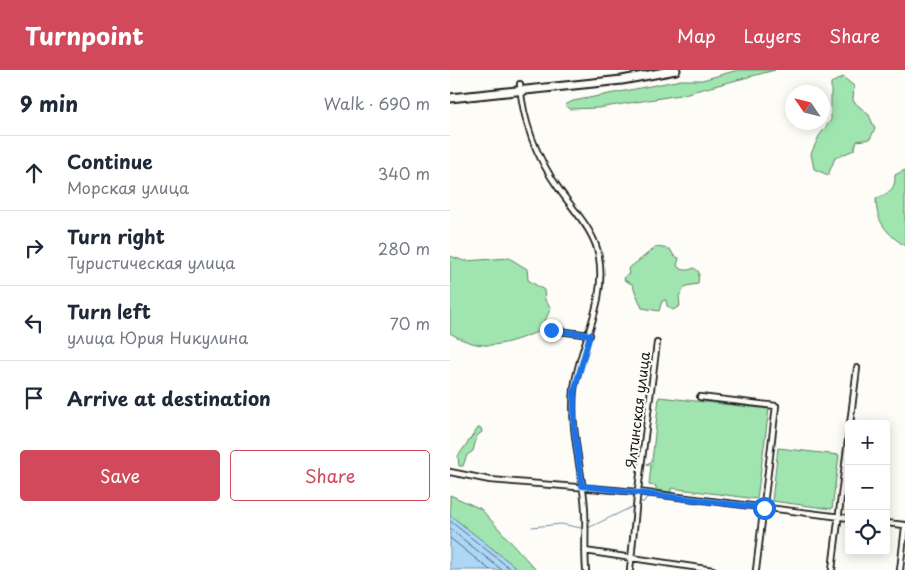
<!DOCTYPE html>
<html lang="en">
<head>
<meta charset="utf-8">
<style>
  body { margin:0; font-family:"Playpen Sans",sans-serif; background:#f2f2f3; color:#1f2937 }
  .controls { position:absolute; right:15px; bottom:15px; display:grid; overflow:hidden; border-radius:5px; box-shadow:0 2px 12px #0003 }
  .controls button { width:45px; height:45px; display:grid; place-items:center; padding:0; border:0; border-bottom:1px solid #e0e1e3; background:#fff; color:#1f2937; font:25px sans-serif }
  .compass { position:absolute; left:335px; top:15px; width:45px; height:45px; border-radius:50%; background:#fff; box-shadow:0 2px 12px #0003; rotate:305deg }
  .stop { position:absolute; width:15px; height:15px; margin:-11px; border:4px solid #1a73e8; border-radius:50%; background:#fff }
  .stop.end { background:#1a73e8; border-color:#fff; box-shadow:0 1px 5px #0008 }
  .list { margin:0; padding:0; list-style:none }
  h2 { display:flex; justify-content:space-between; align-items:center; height:65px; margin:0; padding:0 20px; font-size:21px }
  h2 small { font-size:16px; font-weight:400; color:#747a83 }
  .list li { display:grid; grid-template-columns:32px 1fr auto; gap:15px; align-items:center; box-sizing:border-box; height:75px; padding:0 20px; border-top:1px solid #e0e1e3 }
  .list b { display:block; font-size:19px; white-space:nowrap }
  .list p { margin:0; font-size:16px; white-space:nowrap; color:#747a83 }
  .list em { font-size:16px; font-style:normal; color:#747a83 }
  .actions { display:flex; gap:10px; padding:15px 20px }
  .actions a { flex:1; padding:11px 0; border:1px solid #d1495b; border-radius:5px; text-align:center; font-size:18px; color:#d1495b }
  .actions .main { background:#d1495b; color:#fff }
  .icon { flex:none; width:28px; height:28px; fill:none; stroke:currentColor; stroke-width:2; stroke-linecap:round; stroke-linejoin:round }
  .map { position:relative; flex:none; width:455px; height:500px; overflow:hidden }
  header { display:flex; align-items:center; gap:30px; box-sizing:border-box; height:70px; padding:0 25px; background:#d1495b; color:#fff }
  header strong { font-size:24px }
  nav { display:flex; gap:28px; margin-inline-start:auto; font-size:18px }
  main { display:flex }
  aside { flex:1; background:#fff }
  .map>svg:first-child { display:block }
  .green { fill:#a0e4af; stroke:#5e8066 }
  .water { fill:#acd7f7; stroke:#728c9f }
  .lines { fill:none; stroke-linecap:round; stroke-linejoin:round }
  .shore { stroke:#566774; stroke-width:1 }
  .stream { stroke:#728c9f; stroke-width:1 }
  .minor-casing { stroke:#1c1c1c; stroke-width:8 }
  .primary-casing { stroke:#1c1c1c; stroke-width:11 }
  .minor { stroke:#fdfcf7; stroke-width:4.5 }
  .primary { stroke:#fdfcf7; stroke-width:7 }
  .route { stroke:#1a73e8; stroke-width:6 }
  .labels { text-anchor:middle; stroke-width:4; stroke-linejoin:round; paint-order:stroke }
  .street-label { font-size:14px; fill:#1c1c1c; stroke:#fdfcf7 }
</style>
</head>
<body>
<header>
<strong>Turnpoint</strong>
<nav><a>Map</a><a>Layers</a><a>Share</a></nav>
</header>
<main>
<aside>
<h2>9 min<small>Walk · 690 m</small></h2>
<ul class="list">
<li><svg class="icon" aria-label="ahead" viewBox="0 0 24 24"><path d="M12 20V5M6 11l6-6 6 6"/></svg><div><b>Continue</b><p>Морская улица</p></div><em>340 m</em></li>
<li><svg class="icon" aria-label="right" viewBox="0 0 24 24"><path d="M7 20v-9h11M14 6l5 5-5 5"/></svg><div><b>Turn right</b><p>Туристическая улица</p></div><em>280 m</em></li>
<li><svg class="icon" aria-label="left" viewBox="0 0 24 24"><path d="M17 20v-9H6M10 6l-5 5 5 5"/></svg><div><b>Turn left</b><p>улица Юрия Никулина</p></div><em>70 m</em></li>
<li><svg class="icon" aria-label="arrive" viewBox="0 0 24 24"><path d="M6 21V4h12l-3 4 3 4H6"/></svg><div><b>Arrive at destination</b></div></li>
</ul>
<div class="actions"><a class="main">Save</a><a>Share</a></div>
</aside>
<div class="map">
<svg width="455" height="500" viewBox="0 0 455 500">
  <rect width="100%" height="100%" fill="#fdfcf7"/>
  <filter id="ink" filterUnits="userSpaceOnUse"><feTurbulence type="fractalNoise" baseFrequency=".02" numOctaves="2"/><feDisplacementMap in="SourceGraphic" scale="10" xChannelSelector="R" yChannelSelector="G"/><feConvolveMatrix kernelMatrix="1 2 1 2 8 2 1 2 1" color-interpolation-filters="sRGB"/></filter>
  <g filter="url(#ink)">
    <!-- green -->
    <path class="green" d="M288 0H325L230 25 148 38 119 39 115 35 123 31 231 10H252Z
      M393 7 404 16 403 31 419 45 425 59 420 69 407 71 404 80 385 88 378 105 364 99 361 84 369 66 381 50V13Z
      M455 100V176C437 164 426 152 426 129 438 123 446 120 445 105Z
      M206 177 220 179 224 186 229 188 227 196C233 201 237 201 244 198L249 202 248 214 236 216 229 226 230 236 223 240 217 236 216 230 212 231 209 241 192 238 182 214 174 210 175 206 179 204 178 199Z
      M0 186 14 191 59 188 77 199 78 210 94 220 95 230 101 238 90 261C56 274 33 284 0 263Z
      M209 327 319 339 307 429 221 418V422L206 420V416L199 415 201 395 197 394 202 391Z
      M28 358H31L32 362 27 366 23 381 17 385 13 396H9L8 386Z
      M328 378 389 385 382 439 322 431Z
      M0 425 31 439 86 500H69L0 445Z"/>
    <!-- water -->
    <path class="water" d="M0 445 69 500H0Z"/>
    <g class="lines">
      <!-- shore -->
      <path class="shore" d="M0 451 62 500
        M0 459 52 500
        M0 468 40 500"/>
      <!-- stream -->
      <path class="stream" d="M189 432H194L196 428 200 427
        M82 457 111 454 131 458
        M138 458 184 436"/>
      <!-- minor casing -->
      <g class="minor-casing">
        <path id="minor" d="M70 14C73 53 87 88 109 119 123 140 145 161 149 187 157 234 129 275 124 319 120 356 130 392 134 428 137 452 134 476 136 500
          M101 260 140 265
          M250 327 326 336 306 500
          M400 354 407 298
          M0 402 40 410 188 422 399 448
          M436 453 455 455
          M135 481 263 500
          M180 500 187 428 207 273
          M382 500 399 362
          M450 500 455 457"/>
      </g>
      <!-- primary casing -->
      <g class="primary-casing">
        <path id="primary" d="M0 28 172 10 226 0"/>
      </g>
      <!-- minor -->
      <use href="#minor" class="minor"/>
      <!-- primary -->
      <use href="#primary" class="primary"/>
    </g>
  </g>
  <g class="lines" filter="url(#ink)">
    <!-- route -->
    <path class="route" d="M101 260 140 265 124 322V357L132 416 314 438"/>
  </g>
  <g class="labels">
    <!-- street labels -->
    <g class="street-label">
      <text transform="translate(188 340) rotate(-83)" y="5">Ялтинская улица</text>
    </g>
  </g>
</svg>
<div class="controls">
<button>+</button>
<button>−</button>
<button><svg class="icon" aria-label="locate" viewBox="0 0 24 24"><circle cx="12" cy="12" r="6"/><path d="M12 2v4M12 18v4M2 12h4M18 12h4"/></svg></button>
</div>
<svg class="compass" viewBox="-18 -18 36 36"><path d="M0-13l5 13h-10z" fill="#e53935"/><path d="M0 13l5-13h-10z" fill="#747a83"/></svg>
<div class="stop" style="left:314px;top:438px"></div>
<div class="stop end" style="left:101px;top:260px"></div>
</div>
</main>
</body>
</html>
